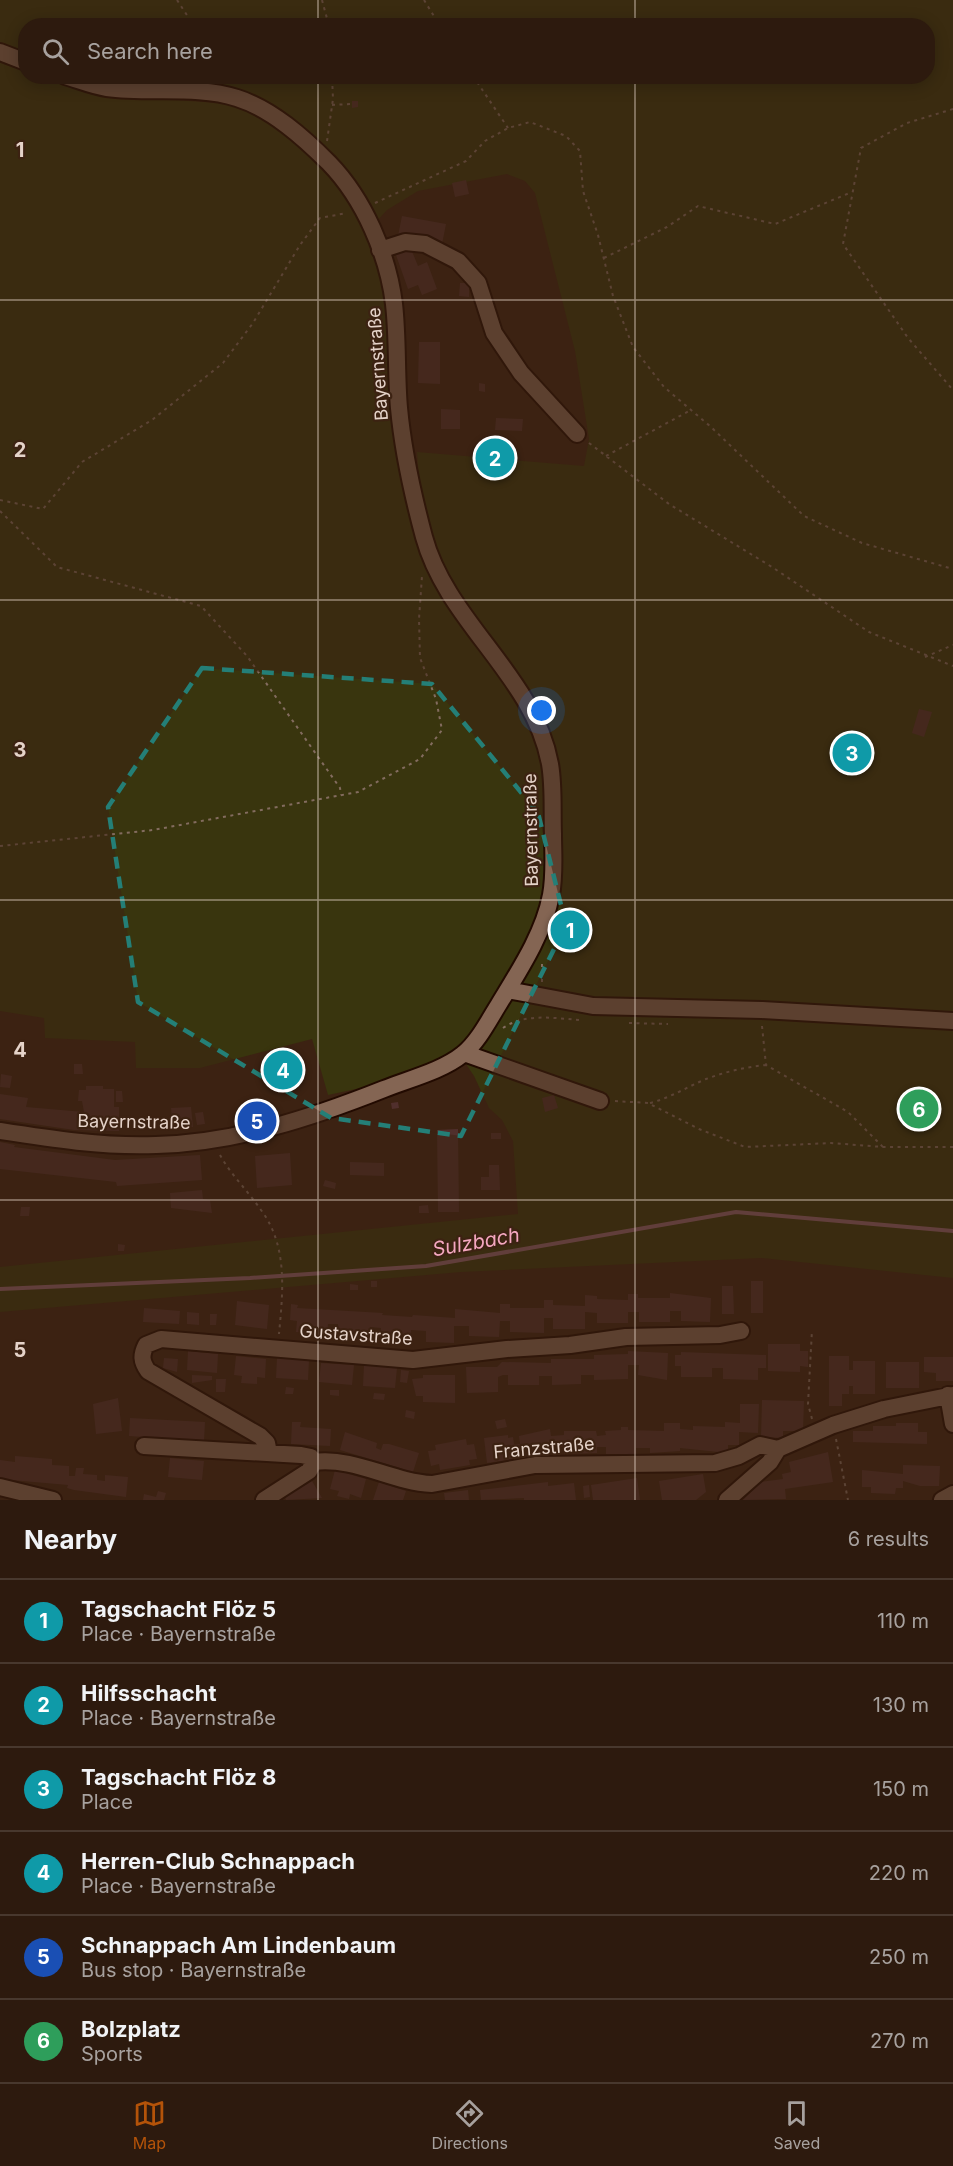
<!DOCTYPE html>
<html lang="en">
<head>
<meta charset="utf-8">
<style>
  body { margin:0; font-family:Inter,sans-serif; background:#39271c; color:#f1f3f6 }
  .you { position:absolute; left:542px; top:711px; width:21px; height:21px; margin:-15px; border:4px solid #fff; border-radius:50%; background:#1a73e8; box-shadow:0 0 0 9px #1a73e833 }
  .badge { display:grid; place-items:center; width:39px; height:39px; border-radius:50%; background:#b45309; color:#fff; font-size:20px; font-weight:700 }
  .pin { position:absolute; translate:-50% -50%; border:3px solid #fff; box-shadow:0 2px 6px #0006 }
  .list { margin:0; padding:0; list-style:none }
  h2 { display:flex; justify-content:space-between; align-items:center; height:78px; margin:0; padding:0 24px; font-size:26px }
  h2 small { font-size:20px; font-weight:400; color:#a7a19e }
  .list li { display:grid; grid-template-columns:39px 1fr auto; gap:18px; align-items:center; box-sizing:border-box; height:84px; padding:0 24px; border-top:2px solid #48382e }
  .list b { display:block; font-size:22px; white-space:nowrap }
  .list p { margin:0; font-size:20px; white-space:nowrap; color:#a7a19e }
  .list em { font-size:20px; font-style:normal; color:#a7a19e }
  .icon { flex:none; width:33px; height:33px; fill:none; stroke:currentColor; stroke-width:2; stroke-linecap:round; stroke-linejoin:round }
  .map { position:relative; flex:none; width:953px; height:1500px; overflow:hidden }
  .search { position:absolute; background:#2d1a0e; box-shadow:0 3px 15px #0003; left:18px; right:18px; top:18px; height:66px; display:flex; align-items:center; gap:15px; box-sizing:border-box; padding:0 21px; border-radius:24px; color:#a7a19e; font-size:22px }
  .sheet { height:582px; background:#2d1a0e }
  nav { display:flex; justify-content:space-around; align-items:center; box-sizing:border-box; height:84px; border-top:2px solid #48382e; background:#2d1a0e; font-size:16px; color:#a7a19e }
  nav a { display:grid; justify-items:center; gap:3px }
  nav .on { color:#b45309 }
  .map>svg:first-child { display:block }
  .green { fill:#39350e }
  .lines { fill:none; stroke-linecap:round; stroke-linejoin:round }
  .stream { stroke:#8f606d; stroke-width:4 }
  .building { fill:#502f2c }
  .minor-casing { stroke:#220a00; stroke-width:20 }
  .path { stroke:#836c5f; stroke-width:2; stroke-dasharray:3 4.5; stroke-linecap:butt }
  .minor { stroke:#846553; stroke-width:16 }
  .marked { fill:none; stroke:#247f77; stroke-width:4.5; stroke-dasharray:12 8; stroke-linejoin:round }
  .grid { fill:none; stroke:#e5d3c9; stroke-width:1.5; stroke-opacity:0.55 }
  .labels { text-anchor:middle; stroke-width:4.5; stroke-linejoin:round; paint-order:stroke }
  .street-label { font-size:18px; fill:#e5d3c9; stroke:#3c2212 }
  .water-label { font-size:20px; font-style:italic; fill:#f4a7c0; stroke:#3c2212 }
  .grid-label { font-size:20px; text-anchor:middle; font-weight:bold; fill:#e5d3c9; stroke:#3c2212; stroke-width:4.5; stroke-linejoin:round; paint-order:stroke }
</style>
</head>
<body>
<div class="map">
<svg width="953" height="1500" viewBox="0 0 953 1500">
  <rect width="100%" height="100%" fill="#3c2212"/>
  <!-- green -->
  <path class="green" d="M0 0H953V1278L761 1258 461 1272 0 1312V1267L518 1214 513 1141 502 1120 489 1108 474 1076 456 1049 398 1080 328 1095 312 1039 200 1068H136L135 1042 45 1038 44 1018 0 1011V60L25 70 26 76 43 77 105 95 232 104 262 117 298 144 319 163 344 193 363 227 382 280 390 356 445 599 501 677 537 743 546 792 548 929C562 898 561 869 561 836 561 803 563 767 551 737 540 710 522 687 506 663 484 630 459 598 442 563 426 532 419 488 417 452L584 466 589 439 575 351 535 193 525 181 507 174 418 191 387 210 377 221C348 169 326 144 276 111 263 103 250 93 236 89 195 79 148 82 107 80L96 77 928 76V26H26L25 54 0 44Z"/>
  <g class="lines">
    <!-- stream -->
    <path class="stream" d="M0 1289 250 1278 426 1266 736 1212 953 1231"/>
  </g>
  <!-- building -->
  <path class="building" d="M352 101H358V107L352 108Z
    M466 180 469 194 455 197 452 183Z
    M402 216 446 224 442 244 398 236Z
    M411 249 418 266 427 262 437 289 422 295 418 285 408 289 396 255Z
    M460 283H469V297L459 296Z
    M419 342H440V384L418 383Z
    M479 383 485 384V392L479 391Z
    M441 409 460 410V429H441Z
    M496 418 523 419 522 431 495 430Z
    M919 709 932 712 924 737 912 733Z
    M288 1061 293 1075 278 1080 274 1066Z
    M74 1064H82L83 1074H74Z
    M1 1074 12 1076 10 1088 0 1087Z
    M86 1086H103V1089H114V1107H119V1131L74 1130 0 1119V1094L28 1098 26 1107 84 1112 82 1101H78L79 1090H86Z
    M116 1091H122L123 1102H116Z
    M554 1095 558 1108 545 1112 542 1098Z
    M398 1102 399 1108 392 1109 391 1103Z
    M191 1107 193 1127 173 1129 171 1108Z
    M203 1112 205 1124 197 1125 195 1113Z
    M458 1129 459 1212H438L437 1130Z
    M491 1133H501V1139H491Z
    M0 1142 15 1145 14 1147 115 1160 200 1155 202 1180 117 1186 116 1182 0 1169Z
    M290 1153 292 1185 257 1188 255 1156Z
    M350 1162 384 1163V1176L350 1175Z
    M489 1165H499L500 1190H481V1177H489Z
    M325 1180 336 1183 335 1189 323 1186Z
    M202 1190 203 1199 210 1200 212 1213 171 1208 170 1193Z
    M428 1205 429 1213H419V1206Z
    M21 1207H30L29 1216H20Z
    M118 1244 125 1245 124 1251H118Z
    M371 1281H377V1287H371Z
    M751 1281H763V1313H751Z
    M350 1284 358 1285V1290H350Z
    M722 1286H733L734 1314H722Z
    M670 1293 711 1298 710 1322 681 1321V1311H670V1322H639V1312H628V1323H597V1313L585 1312V1329H553V1318H544V1333L510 1332V1321H500L499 1337 469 1336V1326H454V1343L426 1342V1331L411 1330 410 1342 380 1340 381 1328 370 1327 369 1338 337 1336 338 1324H328L327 1335 296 1332 297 1321 290 1320 291 1304 298 1305 297 1308 383 1313 382 1315 412 1317 413 1315 455 1318V1309L500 1313V1304H510V1308H544V1300H553V1305L585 1306V1295L597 1296V1299L628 1300V1294H638V1298H670Z
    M237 1301 269 1305 267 1329 235 1325Z
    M144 1308 180 1311 179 1324 143 1322Z
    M187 1312 199 1313V1325L187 1324Z
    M210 1314H217L216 1325H210Z
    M768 1344H800V1351H808V1367L800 1366V1372L768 1371Z
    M188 1351 218 1354 217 1373 187 1370Z
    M628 1351 668 1353 667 1380 638 1375 639 1365H628V1379L594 1380V1375H581V1384L552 1385V1376H539V1385H508V1375H503L498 1377V1392L467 1393 466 1367H497L502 1362 551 1363V1359H594V1355L628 1354Z
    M681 1352 766 1355V1368H758V1380L723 1379V1368H712V1377H681V1366H675V1355H681Z
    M236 1356 266 1359 265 1378 257 1377V1384L241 1383 242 1376 234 1375Z
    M829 1356H849V1370H853V1361H875V1394H853V1386H849V1394H842V1406H829Z
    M924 1357H953V1381H936V1373L924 1372Z
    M164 1358 178 1359 177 1372 163 1368Z
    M277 1358 309 1360 308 1380 276 1378Z
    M886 1362H919V1388H886Z
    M321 1363 354 1365 352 1385 319 1382Z
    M364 1365 397 1368 395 1388 363 1386Z
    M401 1370 409 1371 407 1383 400 1382Z
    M192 1375 212 1376V1380L192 1383Z
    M423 1375H455V1403L423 1402V1396H416L412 1379 423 1378Z
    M216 1379H226L225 1392H216Z
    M286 1387 294 1388 293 1394H285Z
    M330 1390H339V1396L330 1395Z
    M374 1393 385 1394 384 1400 373 1399Z
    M118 1398 122 1431 96 1434 93 1404Z
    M762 1400 804 1401 803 1431H783V1438L761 1437Z
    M740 1404H759L758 1433 739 1432V1445H728V1453L680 1448V1451L650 1453V1448H636V1454H606V1447H597V1453L564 1454V1447H552L553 1453 487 1463 484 1438 508 1435V1438L513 1437 514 1444H520L519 1436 550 1429 551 1436 564 1435V1431H596L597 1436 606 1435 605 1431 621 1430V1427H628V1430L664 1431V1423H680V1429L693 1430V1426L725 1427V1422L740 1423Z
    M406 1410 415 1412 414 1419 405 1417Z
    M130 1418 205 1422 204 1441 129 1436Z
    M505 1419 507 1427 497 1429 495 1421Z
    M292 1422H301L300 1427 331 1429 330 1446 291 1444Z
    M896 1423H918V1432H927V1444L853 1442V1431H873V1426H896Z
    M345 1432 377 1443 376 1448 381 1450 383 1444H389L419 1453 413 1472 340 1450Z
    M466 1439 467 1445 474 1444 477 1459 469 1460 470 1465 440 1470 439 1464 431 1466 428 1451 436 1450 435 1445Z
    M828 1452 833 1482 785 1489 786 1499 743 1500 761 1482 783 1479 782 1474 791 1472 789 1462Z
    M15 1456 52 1459V1465L69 1466V1476H75L76 1468H84L83 1474 97 1475V1480L105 1481V1475L128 1477 126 1497 74 1490 67 1488 68 1485 0 1479V1460L15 1462Z
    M170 1458 204 1461 202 1480 168 1477Z
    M903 1465 940 1466 939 1486H920L903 1481V1488H896L895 1494 871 1493V1487H862V1470L903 1474Z
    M335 1470 366 1479 361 1498 350 1494 349 1499 337 1496 339 1491 330 1489Z
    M703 1474 706 1492 696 1500H662L659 1481Z
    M637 1478 640 1500H593L591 1485Z
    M312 1481 322 1498 286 1500 285 1497Z
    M379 1482 406 1491 403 1500H373Z
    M548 1482V1486L574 1483 576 1500H524V1498L481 1500 480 1490Z
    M589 1485 590 1497 584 1498 583 1486Z
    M468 1490 469 1500H445L444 1493Z
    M158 1491 166 1493 164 1500H143L144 1494 156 1497Z"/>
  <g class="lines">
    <!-- minor casing -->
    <g class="minor-casing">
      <path id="minor" d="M0 52 26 62
        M380 250 405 242 425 244 458 261 478 283 494 333 521 373 577 434
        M508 990 593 1006 762 1010 953 1021
        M464 1053 600 1101
        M0 1131C51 1139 104 1147 156 1145 235 1143 311 1118 384 1089 409 1079 442 1071 463 1054 478 1042 489 1020 499 1004 519 971 544 933 551 895 555 874 553 854 553 834 552 811 554 787 550 764 534 676 447 622 424 537 413 496 403 451 399 408 396 374 398 339 394 304 388 255 364 199 329 163 304 138 272 109 237 98 196 85 149 94 107 88 93 86 79 80 65 76
        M948 1395 953 1424
        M144 1446 301 1455 311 1457 314 1462C356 1457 391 1482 432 1484L535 1465 715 1463 739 1456 760 1445 778 1449
        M269 1453 267 1443 260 1436 148 1371C141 1361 141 1355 146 1345L161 1339 413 1360 507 1349 570 1345 626 1337 720 1335 741 1331
        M0 1487 53 1500
        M264 1500 309 1471 314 1462
        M727 1500 770 1462 778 1449 833 1425 884 1409 953 1395
        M942 1500 953 1494"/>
    </g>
    <!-- path -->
    <path class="path" d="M177 0 194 26
      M322 0 329 26
      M424 0 440 26
      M473 76 508 128
      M332 105 351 104
      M953 109 907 123 861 148 843 244 908 338 953 390
      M327 141 333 99 332 76
      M375 203 466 161 485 141 508 128 530 122 566 136 580 151 583 191 598 235 613 296 633 347 664 387 711 427 804 516 862 543 953 569
      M604 258 667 227 698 206 775 224 852 192
      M589 443 669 504 772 567 869 632 953 666
      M606 456 691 410
      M0 500 43 509 82 462 152 420 223 363 253 323 300 245 320 218 347 213
      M0 511 57 567 201 606 247 656 340 788 341 795
      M925 657 953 645
      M0 846 153 830 358 792 420 759 442 730 436 699 420 658 419 619 422 576
      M542 982V960
      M629 1023 668 1024
      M762 1026 766 1065 848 1112 883 1147
      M503 1028C525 1013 553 1018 579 1020
      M615 1101 648 1103 699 1129 745 1147 831 1143 883 1147H953
      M650 1103C670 1098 687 1087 706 1079 725 1072 745 1067 766 1065
      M220 1155C231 1175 248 1191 261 1210 288 1246 283 1291 279 1334
      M812 1419 808 1404 812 1330
      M836 1439 848 1500"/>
    <!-- minor -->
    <use href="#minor" class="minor"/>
  </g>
  <!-- marked area -->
  <path d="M0 0H953V1500H0ZM202 668 432 684 538 813 566 925 461 1136 331 1118 138 1002 108 807Z" fill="#3c2212" fill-opacity=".55" fill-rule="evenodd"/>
  <path class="marked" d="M202 668 432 684 538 813 566 925 461 1136 331 1118 138 1002 108 807Z"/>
  <!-- grid -->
  <path class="grid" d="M318 0V26M635 0V26M318 76V1500M635 76V1500M0 300H953M0 600H953M0 900H953M0 1200H953"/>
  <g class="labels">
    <!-- street labels -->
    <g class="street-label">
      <text transform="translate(378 364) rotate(-94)" y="6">Bayernstraße</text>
      <text transform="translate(531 830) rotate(-91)" y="6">Bayernstraße</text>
      <text transform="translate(134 1122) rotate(1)" y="6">Bayernstraße</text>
      <text transform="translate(356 1335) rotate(4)" y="6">Gustavstraße</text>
      <text transform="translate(544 1448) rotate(-5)" y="6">Franzstraße</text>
    </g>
    <!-- water labels -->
    <g class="water-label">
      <text transform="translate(476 1242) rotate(-10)" y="7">Sulzbach</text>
    </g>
  </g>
  <g class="grid-label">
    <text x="20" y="157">1</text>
    <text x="20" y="457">2</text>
    <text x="20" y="757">3</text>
    <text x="20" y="1057">4</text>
    <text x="20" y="1357">5</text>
  </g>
</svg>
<div class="you"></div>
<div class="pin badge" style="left:570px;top:930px;background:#0f9aa8">1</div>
<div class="pin badge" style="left:495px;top:458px;background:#0f9aa8">2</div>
<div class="pin badge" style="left:852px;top:753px;background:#0f9aa8">3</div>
<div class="pin badge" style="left:283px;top:1070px;background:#0f9aa8">4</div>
<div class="pin badge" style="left:257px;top:1121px;background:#1a4fb4">5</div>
<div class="pin badge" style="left:919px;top:1109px;background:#2e9e5b">6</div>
<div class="search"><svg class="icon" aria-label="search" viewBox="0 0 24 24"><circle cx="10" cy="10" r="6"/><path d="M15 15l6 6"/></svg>Search here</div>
</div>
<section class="sheet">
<h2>Nearby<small>6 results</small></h2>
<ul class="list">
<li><span class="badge" style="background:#0f9aa8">1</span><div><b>Tagschacht Flöz 5</b><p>Place · Bayernstraße</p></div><em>110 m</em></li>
<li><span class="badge" style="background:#0f9aa8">2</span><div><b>Hilfsschacht</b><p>Place · Bayernstraße</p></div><em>130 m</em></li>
<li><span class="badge" style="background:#0f9aa8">3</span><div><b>Tagschacht Flöz 8</b><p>Place</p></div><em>150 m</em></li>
<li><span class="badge" style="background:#0f9aa8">4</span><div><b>Herren-Club Schnappach</b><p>Place · Bayernstraße</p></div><em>220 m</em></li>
<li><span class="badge" style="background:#1a4fb4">5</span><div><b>Schnappach Am Lindenbaum</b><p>Bus stop · Bayernstraße</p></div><em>250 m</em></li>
<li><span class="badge" style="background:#2e9e5b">6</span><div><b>Bolzplatz</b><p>Sports</p></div><em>270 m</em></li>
</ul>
</section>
<nav>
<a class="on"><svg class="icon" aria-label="map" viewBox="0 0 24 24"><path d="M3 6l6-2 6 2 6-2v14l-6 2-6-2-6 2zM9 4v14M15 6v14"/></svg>Map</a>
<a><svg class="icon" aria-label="directions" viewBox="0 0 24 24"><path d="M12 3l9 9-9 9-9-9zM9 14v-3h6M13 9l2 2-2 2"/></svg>Directions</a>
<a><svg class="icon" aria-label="saved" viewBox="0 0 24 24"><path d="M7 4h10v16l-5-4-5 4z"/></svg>Saved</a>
</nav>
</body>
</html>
